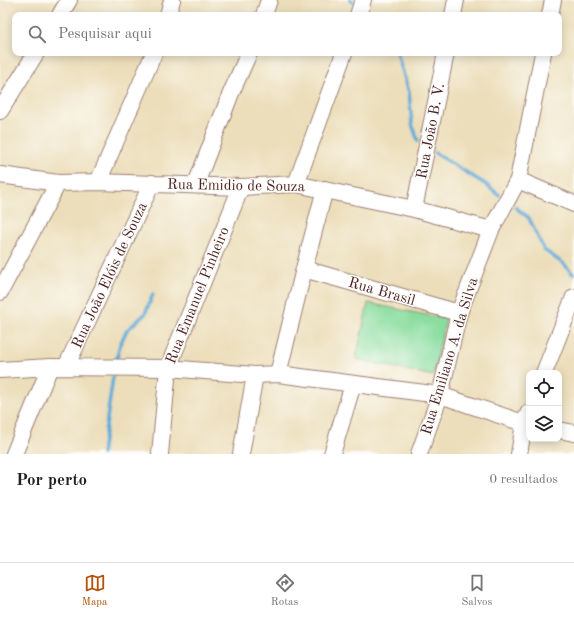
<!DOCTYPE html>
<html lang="pt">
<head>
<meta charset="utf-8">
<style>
  body { margin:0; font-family:"Old Standard TT",serif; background:#f2f2f2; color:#202124 }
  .controls { position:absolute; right:12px; bottom:12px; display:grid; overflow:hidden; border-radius:8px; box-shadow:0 2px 10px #0003 }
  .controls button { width:36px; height:36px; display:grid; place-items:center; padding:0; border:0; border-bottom:1px solid #e0e0e0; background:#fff; color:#202124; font:20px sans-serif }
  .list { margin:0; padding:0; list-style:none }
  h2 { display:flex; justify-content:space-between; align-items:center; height:52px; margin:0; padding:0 16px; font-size:17px }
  h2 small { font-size:13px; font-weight:400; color:#757577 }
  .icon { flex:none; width:22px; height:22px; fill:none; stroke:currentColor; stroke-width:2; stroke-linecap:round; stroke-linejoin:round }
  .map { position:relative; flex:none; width:574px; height:454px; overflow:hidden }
  .search { position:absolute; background:#fff; box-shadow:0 2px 10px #0003; left:12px; right:12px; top:12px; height:44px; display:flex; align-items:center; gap:10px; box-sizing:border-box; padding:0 14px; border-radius:8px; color:#757577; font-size:15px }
  .sheet { height:108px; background:#fff }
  nav { display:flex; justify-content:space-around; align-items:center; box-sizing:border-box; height:56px; border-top:1px solid #e0e0e0; background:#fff; font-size:11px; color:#757577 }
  nav a { display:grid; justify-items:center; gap:2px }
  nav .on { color:#b45309 }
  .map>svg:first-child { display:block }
  .green { fill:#89dd9f; stroke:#6a7e65 }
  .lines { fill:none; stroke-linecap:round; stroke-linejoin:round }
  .stream { stroke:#60abd8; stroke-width:3.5 }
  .minor-casing { stroke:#9b7e72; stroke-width:18 }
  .minor { stroke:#fff; stroke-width:16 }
  .labels { text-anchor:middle; stroke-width:3; stroke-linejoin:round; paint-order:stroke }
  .street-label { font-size:15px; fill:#4a1f2b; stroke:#fdfcf7 }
</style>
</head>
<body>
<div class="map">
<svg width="574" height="454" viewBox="0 0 574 454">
  <rect width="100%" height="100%" fill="#fdfcf7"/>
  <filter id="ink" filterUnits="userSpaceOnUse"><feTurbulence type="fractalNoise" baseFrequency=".025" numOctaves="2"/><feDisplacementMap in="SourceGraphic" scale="8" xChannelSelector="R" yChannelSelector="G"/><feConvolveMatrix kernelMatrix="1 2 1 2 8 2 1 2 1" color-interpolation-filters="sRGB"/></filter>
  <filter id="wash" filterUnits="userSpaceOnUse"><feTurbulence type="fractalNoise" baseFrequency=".012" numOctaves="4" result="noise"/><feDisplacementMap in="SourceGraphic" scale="16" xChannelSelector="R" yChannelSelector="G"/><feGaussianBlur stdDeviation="0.9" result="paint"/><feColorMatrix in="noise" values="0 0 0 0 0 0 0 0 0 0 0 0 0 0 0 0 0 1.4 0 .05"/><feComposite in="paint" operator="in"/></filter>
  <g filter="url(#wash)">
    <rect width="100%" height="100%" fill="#ecdeba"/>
    <!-- green -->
    <path class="green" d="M368 303 446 319 433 376 356 359Z"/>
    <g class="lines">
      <!-- stream -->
      <path class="stream" d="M350 0 353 2
        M368 13 371 15
        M397 53 409 92 412 124 418 141
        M435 153 485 184 499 195
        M515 207 529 218 544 250 564 264 573 274
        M117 358 120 344 127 330 145 314 153 294
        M102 454 113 377"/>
    </g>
  </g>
  <g filter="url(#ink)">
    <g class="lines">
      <!-- minor casing -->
      <g class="minor-casing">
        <path id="minor" d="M60 15 69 0
          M168 15 172 0
          M264 15 269 0
          M358 15 363 0
          M453 15 456 0
          M550 15 553 0
          M0 111 36 53
          M0 175 58 183 98 182 241 187 296 184 414 209 491 230
          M518 180 574 204
          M98 182 154 53
          M196 184 231 93 249 53
          M296 184 344 53
          M414 209 446 53
          M304 269 459 313
          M0 292 58 183
          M66 367 152 183
          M0 370 50 367 168 368 255 375 278 374 440 395 529 425
          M544 373 574 297
          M278 374 304 269 325 189
          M559 430 574 433
          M14 454 50 367
          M160 454 168 368 241 187
          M241 454 255 375
          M332 454 353 384
          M419 454 440 395 459 313 491 230 518 180 543 53
          M519 454 524 424 529 412"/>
      </g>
      <!-- minor -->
      <use href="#minor" class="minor"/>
    </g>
  </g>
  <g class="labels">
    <!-- street labels -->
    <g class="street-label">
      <text transform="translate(430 131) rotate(-79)" y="5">Rua João B. V.</text>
      <text transform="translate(236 185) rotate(1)" y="5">Rua Emidio de Souza</text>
      <text transform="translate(109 275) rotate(-65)" y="5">Rua João Elóis de Souza</text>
      <text transform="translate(382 291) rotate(16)" y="5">Rua Brasil</text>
      <text transform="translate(197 295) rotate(-68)" y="5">Rua Emanuel Pinheiro</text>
      <text transform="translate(449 356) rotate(-73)" y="5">Rua Emiliano A. da Silva</text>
    </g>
  </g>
</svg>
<div class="controls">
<button><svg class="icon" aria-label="locate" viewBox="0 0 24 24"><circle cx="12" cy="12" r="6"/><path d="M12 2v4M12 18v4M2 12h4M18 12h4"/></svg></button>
<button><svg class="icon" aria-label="layers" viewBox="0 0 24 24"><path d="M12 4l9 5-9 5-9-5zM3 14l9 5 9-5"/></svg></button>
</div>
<div class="search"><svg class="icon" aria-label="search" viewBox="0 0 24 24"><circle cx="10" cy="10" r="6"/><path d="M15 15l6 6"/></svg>Pesquisar aqui</div>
</div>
<section class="sheet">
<h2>Por perto<small>0 resultados</small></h2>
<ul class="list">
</ul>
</section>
<nav>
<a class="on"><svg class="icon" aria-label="map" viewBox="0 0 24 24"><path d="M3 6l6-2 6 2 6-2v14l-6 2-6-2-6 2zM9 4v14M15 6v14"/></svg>Mapa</a>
<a><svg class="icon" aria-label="directions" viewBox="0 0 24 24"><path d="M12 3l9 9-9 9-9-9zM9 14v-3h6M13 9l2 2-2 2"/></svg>Rotas</a>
<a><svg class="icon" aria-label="saved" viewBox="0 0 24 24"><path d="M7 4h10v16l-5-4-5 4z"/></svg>Salvos</a>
</nav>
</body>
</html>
